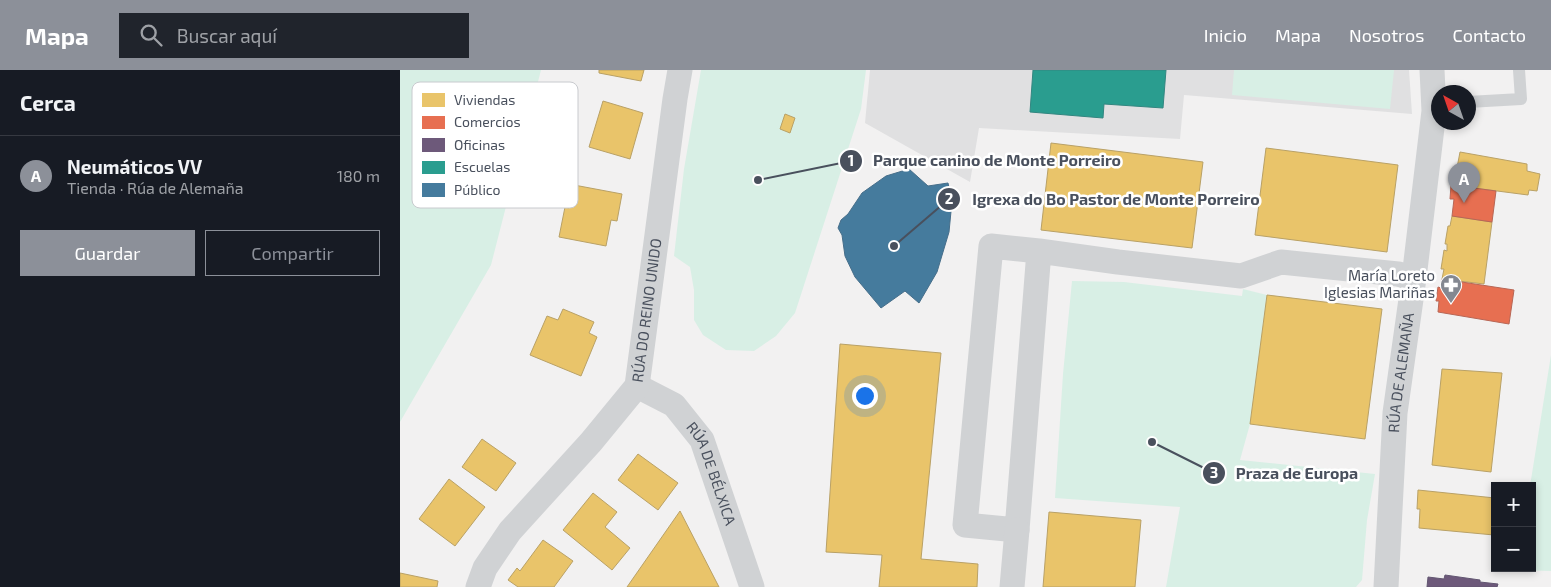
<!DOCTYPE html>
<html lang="es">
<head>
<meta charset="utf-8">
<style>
  body { margin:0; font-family:"Exo 2",sans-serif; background:#20242c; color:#f1f3f6 }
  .controls { position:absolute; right:15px; bottom:15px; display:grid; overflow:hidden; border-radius:0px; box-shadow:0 2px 8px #0003 }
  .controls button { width:45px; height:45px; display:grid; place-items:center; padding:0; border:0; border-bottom:1px solid #363941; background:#171b24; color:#f1f3f6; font:25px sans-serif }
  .compass { position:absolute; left:1031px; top:15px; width:45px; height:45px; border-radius:50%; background:#171b24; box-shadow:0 2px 8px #0003; rotate:320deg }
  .you { position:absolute; left:464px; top:325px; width:18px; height:18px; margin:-12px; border:4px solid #fff; border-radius:50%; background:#1a73e8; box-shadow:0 0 0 8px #1a73e833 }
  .badge { display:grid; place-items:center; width:32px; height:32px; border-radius:50%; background:#8c9099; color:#fff; font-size:16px; font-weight:700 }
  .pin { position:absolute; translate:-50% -41px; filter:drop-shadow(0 1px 2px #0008) }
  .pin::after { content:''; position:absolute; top:26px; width:18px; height:15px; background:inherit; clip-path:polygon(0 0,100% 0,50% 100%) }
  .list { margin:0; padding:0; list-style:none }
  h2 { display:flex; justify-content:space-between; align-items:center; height:65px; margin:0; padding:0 20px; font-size:21px }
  h2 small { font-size:16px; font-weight:400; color:#9ea1a6 }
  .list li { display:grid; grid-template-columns:32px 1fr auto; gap:15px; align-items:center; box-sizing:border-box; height:80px; padding:0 20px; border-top:1px solid #363941 }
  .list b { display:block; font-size:19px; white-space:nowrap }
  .list p { margin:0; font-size:16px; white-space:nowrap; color:#9ea1a6 }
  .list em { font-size:16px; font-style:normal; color:#9ea1a6 }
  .actions { display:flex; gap:10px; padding:15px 20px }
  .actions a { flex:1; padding:11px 0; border:1px solid #8c9099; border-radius:0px; text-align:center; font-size:18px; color:#8c9099 }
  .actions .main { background:#8c9099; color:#fff }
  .icon { flex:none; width:28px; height:28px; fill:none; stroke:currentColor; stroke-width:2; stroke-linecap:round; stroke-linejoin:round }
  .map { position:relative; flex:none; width:1151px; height:517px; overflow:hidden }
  header { display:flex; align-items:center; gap:30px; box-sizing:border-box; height:70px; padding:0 25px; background:#8c9099; color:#fff }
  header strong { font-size:24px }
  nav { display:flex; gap:28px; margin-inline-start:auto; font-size:18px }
  .search { width:350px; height:45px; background:#20242c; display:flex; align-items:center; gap:12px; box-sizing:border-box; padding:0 18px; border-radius:0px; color:#9ea1a6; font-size:19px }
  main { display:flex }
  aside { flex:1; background:#171b24 }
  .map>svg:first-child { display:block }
  .education { fill:#e0e0e1 }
  .green { fill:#d8efe5 }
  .homes { fill:#e9c46a; stroke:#b9a166 }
  .shops { fill:#e76f51; stroke:#b86655 }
  .offices { fill:#6d597a; stroke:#625671 }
  .schools { fill:#2a9d8f; stroke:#338680 }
  .public { fill:#457b9d; stroke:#466e8a }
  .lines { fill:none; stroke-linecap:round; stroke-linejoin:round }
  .service { stroke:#d0d2d4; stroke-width:12 }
  .minor { stroke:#d0d2d4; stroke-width:25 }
  .labels { text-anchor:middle; stroke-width:5; stroke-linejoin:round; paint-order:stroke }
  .poi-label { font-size:15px; fill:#49505d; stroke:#fff; text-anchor:end }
  .street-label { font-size:15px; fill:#49505d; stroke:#fff }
  .key { fill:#fff; stroke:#c8cace; stroke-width:1 }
  .key-label { font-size:14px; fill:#49505d }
  .leader { fill:none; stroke:#49505d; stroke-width:2 }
  .callout-dot { fill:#49505d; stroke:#fff; stroke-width:2 }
  .mark-label { font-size:15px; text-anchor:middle; font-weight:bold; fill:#fff }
  .callout-label { font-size:16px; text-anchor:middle; font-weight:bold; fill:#49505d; stroke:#fff; stroke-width:5; stroke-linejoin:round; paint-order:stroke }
</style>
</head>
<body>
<header>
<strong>Mapa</strong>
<div class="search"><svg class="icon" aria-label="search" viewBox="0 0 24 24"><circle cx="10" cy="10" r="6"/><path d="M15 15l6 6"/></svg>Buscar aquí</div>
<nav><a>Inicio</a><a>Mapa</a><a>Nosotros</a><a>Contacto</a></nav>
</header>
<main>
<aside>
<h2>Cerca<small></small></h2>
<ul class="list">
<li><span class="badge">A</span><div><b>Neumáticos VV</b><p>Tienda · Rúa de Alemaña</p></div><em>180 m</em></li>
</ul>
<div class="actions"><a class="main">Guardar</a><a>Compartir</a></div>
</aside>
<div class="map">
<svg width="1151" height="517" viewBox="0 0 1151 517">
  <rect width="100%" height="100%" fill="#f2f1f1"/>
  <!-- education -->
  <path class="education" d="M470 0H1009L1012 44 784 25 780 69 579 58 570 112 465 53Z"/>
  <!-- green -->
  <path class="green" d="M0 0H141L91 195 0 352Z
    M301 0H466L461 39 395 243 376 266 354 281 326 280 303 265 294 250V220L290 197 274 186 284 99Z
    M834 0H994L990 39 832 25Z
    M672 211 724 212 842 226 843 219 867 225 850 354 840 390 975 404 967 450 962 510 956 517H766L780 437 655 428 663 304Z
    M1151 285V501L1117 500V498H1132V416H1130Z"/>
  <!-- homes -->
  <path class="homes" d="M199 0H244L241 11 199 3Z
    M203 31 243 43 230 89 189 77Z
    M385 44 395 48 390 63 380 59Z
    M651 73 803 92 792 178 641 160Z
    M866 78 998 95 987 182 855 165Z
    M1060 82 1127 94V101L1140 104 1137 121 1129 120 1128 125 1051 115 1053 103H1056Z
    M174 115 222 124 217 151 211 150 206 176 159 167 165 137 169 138Z
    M1052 146 1092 152 1084 214 1042 209 1044 199H1041L1044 180 1047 181V174H1045L1048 156H1050Z
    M867 225 982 239 965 369 850 354Z
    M163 239 194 252 189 263 197 267 181 306 130 285 147 246 158 250Z
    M440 274 541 283 521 489 578 494 577 517H479L482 485 426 482Z
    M1042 299 1102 303 1091 402 1032 395Z
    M82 369 116 393 96 421 62 397Z
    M238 384 278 413 258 440 218 410Z
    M49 409 85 437 55 476 19 449Z
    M1018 420 1095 428 1094 465 1019 458 1020 439H1017Z
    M193 423 217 442 205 457 230 478 212 500 163 460Z
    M280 441 319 517H227Z
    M649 442 741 450 735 517H643Z
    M143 470 173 491 154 517H118L108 510 117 498 120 501Z
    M0 503 38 511 37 517H0Z"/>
  <!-- shops -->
  <path class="shops" d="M1051 115 1096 121 1092 152 1052 146 1054 129H1050Z
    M1042 209 1114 220 1109 254 1038 242 1039 231H1036L1038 217 1041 218Z"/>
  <!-- offices -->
  <path class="offices" d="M1045 505 1080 510V512L1098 514 1097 517H1027L1028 507 1044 509Z"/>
  <!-- schools -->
  <path class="schools" d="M633 0H766L763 38 704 34 703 48 630 42Z"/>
  <!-- public -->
  <path class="public" d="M509 99 528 116 548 113 552 131 549 162 537 202 519 233 505 221 481 238 455 207 445 186 442 165 438 158 441 150 448 144 462 123 486 106Z"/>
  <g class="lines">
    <!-- service -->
    <path class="service" d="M1068 32 1121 29 1119 0"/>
    <!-- minor -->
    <g class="minor">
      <path d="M639 181 617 460 565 455 591 176 639 181 718 192 841 206 881 192 998 204 1014 208"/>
      <path id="s1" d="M237 316 274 335 302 370 352 517"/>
      <path id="s2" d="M78 517 85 498 110 461 191 372 237 316 275 29 280 0"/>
      <path d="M612 517 617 460"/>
      <path id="s3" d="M986 517 995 343 1014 208 1034 41 1032 0"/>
    </g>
  </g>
  <!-- icons -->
  <defs>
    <g id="pharmacy-pin" transform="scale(1.125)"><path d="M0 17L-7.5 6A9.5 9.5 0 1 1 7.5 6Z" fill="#848891" stroke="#fff"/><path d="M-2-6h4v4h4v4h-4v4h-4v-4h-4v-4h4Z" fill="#fff"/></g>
  </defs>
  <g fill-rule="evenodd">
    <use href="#pharmacy-pin" x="1051" y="215"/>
  </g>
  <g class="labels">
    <!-- poi labels -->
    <g class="poi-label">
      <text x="1035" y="211">María Loreto<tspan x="1035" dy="17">Iglesias Mariñas</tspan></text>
    </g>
    <!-- street labels -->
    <g class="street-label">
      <text dy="5" stroke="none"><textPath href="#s2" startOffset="334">RÚA DO REINO UNIDO</textPath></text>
      <text dy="5" stroke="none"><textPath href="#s3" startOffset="215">RÚA DE ALEMAÑA</textPath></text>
      <text dy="5" stroke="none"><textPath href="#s1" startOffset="121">RÚA DE BÉLXICA</textPath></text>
    </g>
  </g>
  <!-- legend -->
  <rect x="12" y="12" width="166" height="126" rx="8" class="key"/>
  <rect x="22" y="23" width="23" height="14" fill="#e9c46a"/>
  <rect x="22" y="46" width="23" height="13" fill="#e76f51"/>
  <rect x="22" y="68" width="23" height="14" fill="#6d597a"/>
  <rect x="22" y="91" width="23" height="13" fill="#2a9d8f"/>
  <rect x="22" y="113" width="23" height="14" fill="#457b9d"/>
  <g class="key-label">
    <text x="54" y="35">Viviendas</text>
    <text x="54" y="57">Comercios</text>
    <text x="54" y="80">Oficinas</text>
    <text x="54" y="102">Escuelas</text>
    <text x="54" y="125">Público</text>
  </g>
  <!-- callouts -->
  <path class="leader" d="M358 110L451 91M494 176L549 129M752 372L814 403"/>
  <g class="callout-dot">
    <circle cx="358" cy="110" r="5"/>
    <circle cx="494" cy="176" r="5"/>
    <circle cx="752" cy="372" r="5"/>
    <circle cx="451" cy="91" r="12"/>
    <circle cx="549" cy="129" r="12"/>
    <circle cx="814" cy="403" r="12"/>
  </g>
  <g class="mark-label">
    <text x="451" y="96">1</text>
    <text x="549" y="134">2</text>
    <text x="814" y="408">3</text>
  </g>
  <g class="callout-label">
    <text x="597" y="96">Parque canino de Monte Porreiro</text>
    <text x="716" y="135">Igrexa do Bo Pastor de Monte Porreiro</text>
    <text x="897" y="409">Praza de Europa</text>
  </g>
</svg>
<div class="controls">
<button>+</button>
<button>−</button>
</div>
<svg class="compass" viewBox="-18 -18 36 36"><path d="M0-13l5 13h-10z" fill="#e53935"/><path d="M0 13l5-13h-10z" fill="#9ea1a6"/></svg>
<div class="you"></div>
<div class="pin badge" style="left:1064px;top:133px">A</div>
</div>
</main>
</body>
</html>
